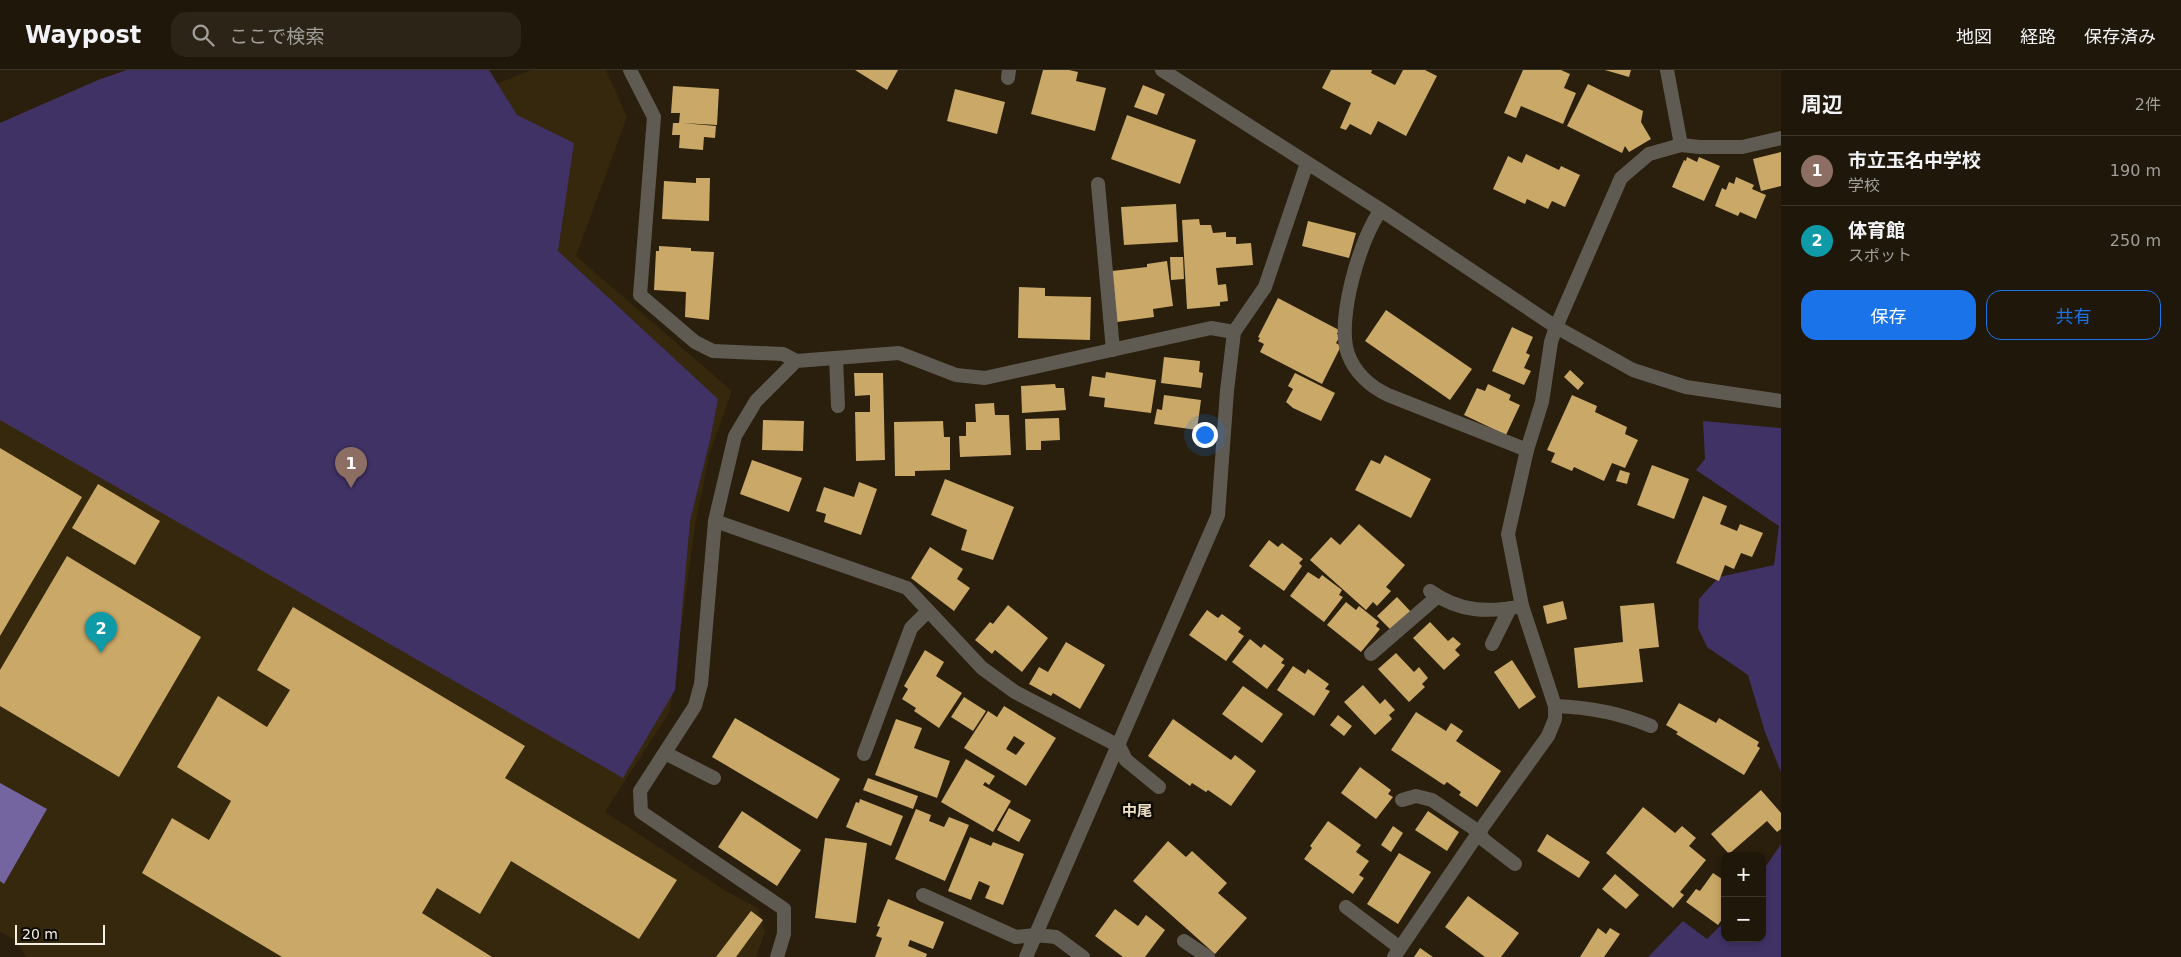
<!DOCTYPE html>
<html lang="ja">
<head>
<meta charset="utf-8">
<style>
  body { margin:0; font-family:"DejaVu Sans","Noto Sans JP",sans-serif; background:#2c2417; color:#f1f3f6 }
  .controls { position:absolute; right:15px; bottom:15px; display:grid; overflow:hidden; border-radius:10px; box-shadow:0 2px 8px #0003 }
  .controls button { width:45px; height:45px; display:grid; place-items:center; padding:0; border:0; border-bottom:1px solid #3c362a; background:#1f1709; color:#f1f3f6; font:25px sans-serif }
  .scale { position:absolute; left:15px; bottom:12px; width:90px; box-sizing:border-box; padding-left:5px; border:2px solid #f5eee2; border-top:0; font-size:14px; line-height:18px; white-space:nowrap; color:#f5eee2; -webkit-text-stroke:4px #0e0a04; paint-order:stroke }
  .you { position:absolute; left:1204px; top:364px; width:18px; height:18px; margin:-12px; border:4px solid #fff; border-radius:50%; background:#1a73e8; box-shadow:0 0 0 8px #1a73e833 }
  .badge { display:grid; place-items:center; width:32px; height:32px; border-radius:50%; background:#1a73e8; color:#fff; font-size:16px; font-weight:700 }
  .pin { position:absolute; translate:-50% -41px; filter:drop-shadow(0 1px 2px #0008) }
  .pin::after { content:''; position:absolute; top:26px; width:18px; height:15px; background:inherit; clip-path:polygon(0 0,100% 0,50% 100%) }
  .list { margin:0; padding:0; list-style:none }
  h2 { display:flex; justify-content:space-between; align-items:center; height:65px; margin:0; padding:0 20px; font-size:21px }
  h2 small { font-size:16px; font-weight:400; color:#a19f9c }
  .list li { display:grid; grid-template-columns:32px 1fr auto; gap:15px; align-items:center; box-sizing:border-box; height:70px; padding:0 20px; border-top:1px solid #3c362a }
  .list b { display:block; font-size:19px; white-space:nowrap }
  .list p { margin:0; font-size:16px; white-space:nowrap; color:#a19f9c }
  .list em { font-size:16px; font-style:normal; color:#a19f9c }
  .actions { display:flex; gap:10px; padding:15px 20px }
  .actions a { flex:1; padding:11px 0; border:1px solid #1a73e8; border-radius:15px; text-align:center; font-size:18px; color:#1a73e8 }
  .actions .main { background:#1a73e8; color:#fff }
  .icon { flex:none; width:28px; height:28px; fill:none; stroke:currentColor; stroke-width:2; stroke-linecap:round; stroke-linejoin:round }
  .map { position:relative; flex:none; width:1781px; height:887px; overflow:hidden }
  header { display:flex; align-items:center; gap:30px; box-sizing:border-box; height:70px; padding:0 25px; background:#1f1709; border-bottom:1px solid #3c362a }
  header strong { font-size:24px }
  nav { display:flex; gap:28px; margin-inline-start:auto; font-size:18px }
  .search { width:350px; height:45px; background:#2c2417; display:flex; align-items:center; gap:12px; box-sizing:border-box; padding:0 18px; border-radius:15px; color:#a19f9c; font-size:19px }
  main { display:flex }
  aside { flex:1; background:#1f1709 }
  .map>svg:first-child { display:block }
  .built { fill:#35280d }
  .green { fill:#403265 }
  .water { fill:#7465a1 }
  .building { fill:#caa867; fill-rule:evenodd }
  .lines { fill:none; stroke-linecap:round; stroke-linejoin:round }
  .service { stroke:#605b52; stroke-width:14 }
  .minor { stroke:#605b52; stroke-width:14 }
  .labels { text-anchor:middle; stroke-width:5; stroke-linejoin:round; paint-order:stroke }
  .quarter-label { font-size:15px; font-weight:bold; fill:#ecdfc6; stroke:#0e0a04 }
</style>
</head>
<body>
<header>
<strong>Waypost</strong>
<div class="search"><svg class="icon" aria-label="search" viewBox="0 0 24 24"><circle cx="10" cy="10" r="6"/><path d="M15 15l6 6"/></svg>ここで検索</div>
<nav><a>地図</a><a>経路</a><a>保存済み</a></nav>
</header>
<main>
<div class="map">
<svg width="1781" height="887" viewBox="0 0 1781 887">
  <rect width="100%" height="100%" fill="#291f0c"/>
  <!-- built -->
  <path class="built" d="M127 0 487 18 531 0H606L627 47 576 186 732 321 710 382 695 455 670 641 605 742 726 821 758 838 765 862 756 887H26L16 870 0 862V53L98 10Z"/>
  <!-- green -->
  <path class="green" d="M127 0H489L517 45 574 73 558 181 718 329 710 370 690 451 675 620 623 708 0 350V53L98 10Z
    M1703 351 1781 358V702L1765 662 1748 605 1707 577 1698 558 1699 529 1719 507 1774 495 1779 456 1696 400 1705 389Z
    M1781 774V887H1648L1683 851 1707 869 1725 851V868H1762V802Z"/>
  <!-- water -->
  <path class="water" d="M0 713 47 739 4 814 0 811Z"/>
  <!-- building -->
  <path class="building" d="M855 0H898L887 20Z
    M1043 0H1069L1078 2 1076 11 1106 18 1095 61 1031 44Z
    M1331 0H1372L1371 3 1395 15 1403 0H1425L1437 6 1406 66 1378 51 1371 65 1350 54 1346 60 1340 58 1351 33 1322 18Z
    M1523 0H1561L1570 4 1564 18 1576 23 1563 54 1521 36 1516 48 1504 43Z
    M1605 0H1631L1629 7Z
    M1588 14 1643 41 1641 52 1651 69 1629 82 1625 76 1622 83 1567 56Z
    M1143 15 1165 24 1157 45 1134 37Z
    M673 16 719 19 717 55 682 53 716 56 715 68 704 67 703 80 679 78 680 65H672L673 53H679L680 43H671Z
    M955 19 1005 32 997 64 947 51Z
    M1127 45 1196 70 1180 114 1111 89Z
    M1781 82V116L1761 121 1753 89Z
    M1526 84 1559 100 1561 96 1580 105 1565 137 1552 131 1548 139 1527 129 1525 134 1493 119 1508 86 1522 93Z
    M1687 87 1697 92 1699 87 1720 96 1704 131 1672 117 1684 90 1686 91Z
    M1736 107 1754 115 1752 119 1766 125 1756 149 1740 142 1738 146 1715 136 1722 118 1726 120 1729 112 1734 114Z
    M696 108H710L709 151 662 149 664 111 696 113Z
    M1176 134 1178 172 1124 175 1121 137Z
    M1199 149 1200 155H1211L1213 163 1226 162V167H1236V174L1251 173 1253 195 1216 198 1218 215 1226 214 1228 231 1220 232V236L1187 239 1182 150Z
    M1308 151 1356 163 1349 188 1302 176Z
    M659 176 691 178V181L714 182 709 250 685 247 686 222 654 220 656 181H659Z
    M1170 187H1183L1184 209 1171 210Z
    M1167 191 1173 236 1153 239 1154 247 1117 252 1112 201 1147 197V194Z
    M1019 217 1045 218V226L1091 227 1090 270 1018 268Z
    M1278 228 1339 260 1337 264 1340 266 1336 273 1341 276 1322 314 1260 282 1264 274 1258 271 1260 268 1258 267Z
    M1386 240 1472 299 1450 330 1365 271Z
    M1512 257 1533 267 1526 283 1530 285 1524 298 1531 301 1524 315 1492 301Z
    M1164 287 1200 291 1199 302 1203 303 1201 318 1161 313Z
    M1570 300 1584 313 1578 320 1564 307Z
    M1106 302 1156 310 1151 343 1104 337 1105 328 1089 326 1092 306 1105 308Z
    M854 303H883L885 390 856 391 855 342H870V325L855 326Z
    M1295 303 1335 323 1321 351 1293 338 1286 332 1293 319 1288 316Z
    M1055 314 1056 318H1064L1066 340 1022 343 1021 316Z
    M1488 314 1511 325 1509 330 1520 335 1506 365 1464 345 1477 318 1485 321Z
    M1164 325 1201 330 1197 360 1154 354 1157 339 1162 340Z
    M1572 325 1597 336 1595 342 1627 357 1625 364 1638 370 1625 398 1612 393 1604 411 1574 397 1572 401 1551 392 1555 383 1547 380Z
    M994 333 995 345H1009L1011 385 960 387 959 366H966V352H976L975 334Z
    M1059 348 1060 370 1041 371V380H1026L1025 349Z
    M763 350 804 351 803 381 762 380Z
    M943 351 944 367H950V400L915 401V406H895L894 352Z
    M0 378 82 427 0 566Z
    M1385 385 1431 409 1411 448 1355 420 1371 390 1380 394Z
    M752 390 802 408 789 442 740 424Z
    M1652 395 1689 409 1674 449 1637 435Z
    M1620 400 1630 403 1627 414 1616 411Z
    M945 409 1014 437 993 490 961 480 967 460 931 445Z
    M859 412 877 419 861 465 824 452 826 444 816 441 824 417 854 427Z
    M98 414 160 451 135 495 72 458Z
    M1703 426 1727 436 1720 454 1737 461 1740 454 1763 463 1752 487 1741 483 1734 499 1725 495 1719 511 1676 493Z
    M1359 454 1405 495 1386 517 1391 521 1377 536 1373 532 1366 540 1310 490 1331 467 1340 475Z
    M1269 470 1278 477 1282 473 1303 489 1299 493 1302 496 1284 521 1249 496Z
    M930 477 963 499 957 509 970 518 954 541 911 508Z
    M67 486 201 567 119 707 0 636V600Z
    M1308 502 1319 509 1322 505 1342 520 1339 525 1343 527 1324 552 1290 526Z
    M1397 527 1411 542 1392 561 1377 546Z
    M1563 531 1567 549 1547 554 1543 536Z
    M1346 532 1356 540 1359 536 1379 552 1376 556 1380 559 1361 582 1327 555Z
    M1654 533 1659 577 1639 579 1643 612 1578 618 1574 578 1623 572 1620 536Z
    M1008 535 1048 568 1022 602 995 580 992 584 975 570 990 552 993 554Z
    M293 537 525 676 505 708 677 810 639 869 511 791 480 844 437 818 422 843 492 887H282L142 803 172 748 209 770 231 731 177 697 218 626 267 657 290 620 257 600Z
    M1207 540 1218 548 1222 544 1241 558 1238 562 1244 566 1226 591 1189 565Z
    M1430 552 1448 571 1453 567 1461 574 1455 580 1460 585 1444 600 1413 568Z
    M1250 569 1261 578 1264 574 1284 589 1281 593 1285 595 1267 619 1232 592Z
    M1066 572 1105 595 1080 639 1053 623 1051 626 1029 614 1039 597 1048 602Z
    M925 580 944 592 936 606 962 623 939 658 914 641 916 638 902 629 908 619 904 616Z
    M1396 583 1414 602 1419 597 1428 608 1422 614 1425 617 1409 632 1378 599Z
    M1512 590 1536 627 1519 639 1494 602Z
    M1293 596 1305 604 1308 599 1329 614 1325 619 1330 621 1314 646 1277 620Z
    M1363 615 1380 634 1385 629 1395 640 1389 645 1392 649 1375 665 1344 632Z
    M1243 616 1283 644 1262 673 1222 644Z
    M964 627 986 641 973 661 951 647Z
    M1679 633 1716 653 1719 648 1759 672 1757 676 1760 678 1744 705 1676 664 1678 662 1666 655Z
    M1004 636 1056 668 1026 716 964 678 988 641 997 647ZM1014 666 1025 673 1016 685 1006 679Z
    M1416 642 1446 661 1451 653 1463 661 1456 671 1501 701 1477 737 1459 725 1461 722 1447 712 1444 715 1391 680Z
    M1338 645 1352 656 1344 666 1330 655Z
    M735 648 840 709 817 749 712 687Z
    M896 649 922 658 914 678 950 691 937 728 875 705Z
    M1173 649 1231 690 1235 685 1256 701 1231 736 1208 720 1206 722 1192 713 1190 716 1148 686Z
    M966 689 995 706 989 715 985 712 983 715 1011 731 993 762 941 732Z
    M1360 697 1391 720 1388 724 1393 727 1376 749 1341 723Z
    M868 708 918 726 913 739 863 720Z
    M1761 720 1781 743V759L1777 762 1767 751 1729 784 1711 764Z
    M860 729 903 746 891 776 846 757 856 732 859 733Z
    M1643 737 1675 763 1682 756 1696 768 1689 776 1706 790 1680 822 1684 825 1673 838 1606 783Z
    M1009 738 1031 750 1019 772 997 760Z
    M916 739 931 745 929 751 944 757 949 747 969 755 945 811 895 789Z
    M742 741 801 780 777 816 718 777Z
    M1428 741 1459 762 1447 781 1415 760Z
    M1328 751 1361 775 1356 782 1369 791 1359 805 1364 808 1353 824 1304 789 1312 778 1310 776Z
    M1393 756 1403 763 1391 782 1381 775Z
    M1547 764 1590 792 1579 808 1537 781Z
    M970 767 991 776 993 772 1024 784 1003 835 985 828 990 816 979 811 971 830 948 821Z
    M825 768 867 773 856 853 815 848Z
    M1168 771 1186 787 1192 781 1227 813 1218 823 1247 848 1215 884 1133 811Z
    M1399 783 1431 802 1398 854 1367 834Z
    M1713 803 1725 811V845L1718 855 1686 832 1696 819 1700 821Z
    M1615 804 1639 825 1626 839 1602 819Z
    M1468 826 1519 863 1501 887H1485L1445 857Z
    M888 829 944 852 933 879 910 870 908 876 927 884 926 887H875L882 868 876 866 880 857 877 856Z
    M1115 839 1138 856 1146 845 1165 860 1145 887H1123L1095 866Z
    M751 841 763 850 736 887H716Z
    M1598 858 1606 864 1610 858 1620 864 1604 887H1580Z
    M1420 878 1433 887H1414Z"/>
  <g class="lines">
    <!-- service -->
    <path class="service" d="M630 0 654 47 640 225 695 272 713 281 783 284 796 291 899 283 956 305 985 308 1211 258 1234 262
      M1667 0 1681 75
      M1098 114 1113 280
      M836 288 838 336
      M715 451 907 518 982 598 1015 622 1119 676
      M665 683 714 708
      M864 684 911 558 928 541
      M777 887 784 864V839L641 742 640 721 695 636 701 614 715 451 735 366 756 331 796 291
      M1394 887 1479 762 1548 666 1555 649V636L1522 536 1508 464 1527 380 1542 332 1551 272 1556 257"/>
    <!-- minor -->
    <path class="minor" d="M1162 0 1381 140 1556 257 1633 300 1686 317 1781 331
      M1008 8 1009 0
      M1381 140C1360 168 1336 250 1348 284 1355 303 1371 317 1388 325L1527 380
      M1556 257 1621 108 1649 84 1681 75 1700 77H1742L1781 68
      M1430 521C1459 542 1488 543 1522 536
      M1492 574 1510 538
      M1371 584 1438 526
      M1555 636C1588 637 1620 643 1651 656
      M1119 676 1126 690 1159 717
      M1402 730 1416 726 1432 730 1479 762 1484 770 1515 794
      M923 825 1016 867 1035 865 1056 867 1083 887
      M1346 837 1400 878
      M1184 871 1208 887
      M1026 887 1218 445 1227 321 1234 262 1265 217 1307 93"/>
  </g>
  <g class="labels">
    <!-- quarter labels -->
    <g class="quarter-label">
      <text x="1137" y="746">中尾</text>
    </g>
  </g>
</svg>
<div class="controls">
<button>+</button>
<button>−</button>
</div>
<div class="scale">20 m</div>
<div class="you"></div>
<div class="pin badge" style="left:351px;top:418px;background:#8d6e63">1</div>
<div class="pin badge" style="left:101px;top:583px;background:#0f9aa8">2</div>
</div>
<aside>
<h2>周辺<small>2件</small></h2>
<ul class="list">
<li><span class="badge" style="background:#8d6e63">1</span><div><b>市立玉名中学校</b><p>学校</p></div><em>190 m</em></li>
<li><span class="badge" style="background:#0f9aa8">2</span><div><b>体育館</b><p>スポット</p></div><em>250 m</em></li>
</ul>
<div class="actions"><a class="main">保存</a><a>共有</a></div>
</aside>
</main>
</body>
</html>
